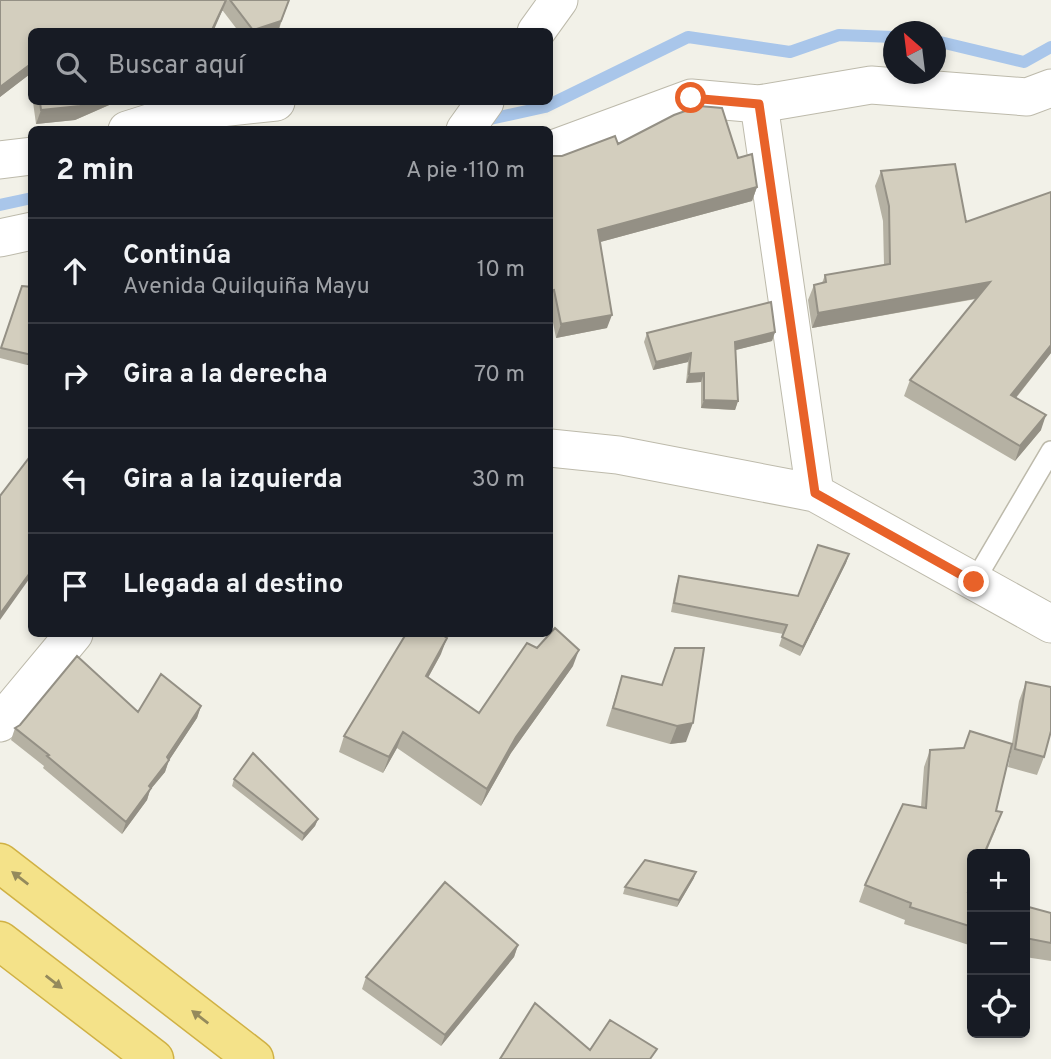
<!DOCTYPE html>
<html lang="es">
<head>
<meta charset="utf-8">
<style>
  body { margin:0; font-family:Overpass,sans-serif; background:#242831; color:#f1f3f6 }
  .controls { position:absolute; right:21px; bottom:21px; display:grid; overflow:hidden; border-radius:10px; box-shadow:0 4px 10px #0003 }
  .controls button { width:63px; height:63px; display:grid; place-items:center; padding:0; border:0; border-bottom:2px solid #363941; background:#171b24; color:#f1f3f6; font:35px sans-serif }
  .compass { position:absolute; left:883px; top:21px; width:63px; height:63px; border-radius:50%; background:#171b24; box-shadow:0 4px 10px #0003; rotate:332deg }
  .stop { position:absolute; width:21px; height:21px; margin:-16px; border:5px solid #e86229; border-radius:50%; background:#fff }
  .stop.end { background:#e86229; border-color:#fff; box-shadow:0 2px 7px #0008 }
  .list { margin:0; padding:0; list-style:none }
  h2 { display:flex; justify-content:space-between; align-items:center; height:91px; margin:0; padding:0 28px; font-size:30px }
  h2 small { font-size:23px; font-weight:400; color:#9ea1a6 }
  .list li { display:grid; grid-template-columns:46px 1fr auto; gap:21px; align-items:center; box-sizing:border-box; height:105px; padding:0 28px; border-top:2px solid #363941 }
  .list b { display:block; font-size:26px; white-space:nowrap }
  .list p { margin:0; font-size:23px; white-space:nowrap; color:#9ea1a6 }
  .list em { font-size:23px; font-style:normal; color:#9ea1a6 }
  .icon { flex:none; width:38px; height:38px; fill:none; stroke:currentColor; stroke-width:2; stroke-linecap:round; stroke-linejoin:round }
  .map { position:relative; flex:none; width:1051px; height:1059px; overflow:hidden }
  .search { position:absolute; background:#171b24; box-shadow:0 4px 10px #0003; left:28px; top:28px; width:525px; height:77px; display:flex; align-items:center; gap:18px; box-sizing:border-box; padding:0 24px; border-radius:10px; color:#9ea1a6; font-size:26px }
  .panel { position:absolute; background:#171b24; box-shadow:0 4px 10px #0003; left:28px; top:126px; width:525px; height:511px; border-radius:10px }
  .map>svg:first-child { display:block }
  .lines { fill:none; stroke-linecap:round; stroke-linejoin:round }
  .stream { stroke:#a9c6ea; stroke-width:12 }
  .service-casing { stroke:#bdbaab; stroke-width:22 }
  .minor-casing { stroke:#bdbaab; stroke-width:39 }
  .trunk-casing { stroke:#d0b144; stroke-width:41 }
  .service { stroke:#fff; stroke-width:19 }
  .minor { stroke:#fff; stroke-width:37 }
  .trunk { stroke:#f4e289; stroke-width:38 }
  .wall { fill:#b5b1a3 }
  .shaded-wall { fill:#949085 }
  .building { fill:#d3cebe; stroke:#949085; stroke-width:2 }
  .oneway { fill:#948a5c }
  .route { stroke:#e86229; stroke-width:9 }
</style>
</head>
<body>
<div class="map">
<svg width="1051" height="1059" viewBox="0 0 1051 1059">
  <rect width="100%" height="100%" fill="#f2f1e8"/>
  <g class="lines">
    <!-- stream -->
    <path class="stream" d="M936 41 1024 62 1051 47
      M481 121 545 107 688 37 790 52 839 35 894 37
      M0 205 32 198"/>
    <!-- service casing -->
    <g class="service-casing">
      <path id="service" d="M974 582 1051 451"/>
    </g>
    <!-- minor casing -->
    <g class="minor-casing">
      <path id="minor" d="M536 32 559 0
        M759 104 815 493
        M127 130 184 112 276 102
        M465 130 485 102
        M550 150 691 98 759 104 871 85 1027 97 1051 88
        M0 160 32 156
        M0 238 32 231
        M550 448 618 455 815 493 1051 624
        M0 723 74 634"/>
    </g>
    <!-- trunk casing -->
    <g class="trunk-casing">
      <path id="trunk" d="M0 863 254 1059
        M0 941 154 1059"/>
    </g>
    <!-- service -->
    <use href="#service" class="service"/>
    <!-- minor -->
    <use href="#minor" class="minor"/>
    <!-- trunk -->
    <use href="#trunk" class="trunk"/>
  </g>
  <!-- wall -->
  <path class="wall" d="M0 0H289L278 32H239L223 11 32 32V86L30 74 0 97Z
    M33 102H116L75 120 36 124Z
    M618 144 738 158 757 187 752 201 600 242 607 328 556 338 550 307V156H562Z
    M881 171 966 222 1051 353 1016 398 1041 430 1015 461 904 396 910 380 976 299 812 328 808 300 814 285 822 283 825 275 884 265 883 221 875 186Z
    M22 286 32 364 27 365 0 358V350Z
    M775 332 772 341 735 350 738 401 735 410 701 408V382L686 383 688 362 653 370 644 342 647 333Z
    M849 554 846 563 800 656 779 646 783 634 671 612 676 585 679 576 798 596Z
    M441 654 428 678 479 713 573 666 511 753 481 806 397 748 383 773 339 752 344 736Z
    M622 676 662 685 686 742 670 744 606 726Z
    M1026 682 1044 757 1037 775 1008 767 1012 746 996 811V829L969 893H972V946L904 924 905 920 859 902 865 885 921 807 924 767 930 750 1012 743 1019 701Z
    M201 706 197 718 169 760 165 772 150 790 147 800 122 834 43 768 44 766 11 740 15 728 138 712Z
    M234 779 318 819 315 826 302 841 232 786Z
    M694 878 677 907 623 894 625 887Z
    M1025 906 1051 913V961L1025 957Z
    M518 945 514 957 441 1046 362 989 366 977Z"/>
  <!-- shaded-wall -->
  <path class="shaded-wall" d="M227 0 213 32H211Z
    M281 21 278 32H253V30Z
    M32 63V70L30 74 0 97V87Z
    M89 102H116L75 120 36 124 41 110Z
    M757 187 752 201 593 244 598 230Z
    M990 282 984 297 812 328 818 313Z
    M554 290 550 302V291Z
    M612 315 607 328 556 338 561 324Z
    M775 332 772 341 732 351 735 342Z
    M1051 345V353L1006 410 1011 395Z
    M691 353 688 362 653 370 656 362Z
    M32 355V364L27 365 31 355Z
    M704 373 701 382 686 383 689 374Z
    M704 400 738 401 735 410 701 408Z
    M1046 415 1041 430 1015 461 1020 446Z
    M849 554 846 563 800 656 803 647Z
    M32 570V575L0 620V614Z
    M447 638 441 654 420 692 426 676Z
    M579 650 573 666 511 753 481 806 487 789 516 737Z
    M201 706 197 718 168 762 169 760 165 772 150 790 147 800 122 834 126 822Z
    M693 723 686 742 670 744 677 726Z
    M403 732 397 748 383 773 389 757Z
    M318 819 315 826 302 841 304 834Z
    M696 872 694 878 677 907 679 900Z
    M518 945 514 957 441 1046 445 1035Z"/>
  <!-- building -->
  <path class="building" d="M0 0H226L211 32H32V63L0 87Z
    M230 0H289L281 21 253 30Z
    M40 102H89L80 106 41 110Z
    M699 106 722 108 738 158 752 154 757 187 598 230 612 315 561 324 554 290 550 291V156H562L615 136 618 144 674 115Z
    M955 164 966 222 1051 192V345L1011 395 1046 415 1020 446 910 380 990 282 818 313 814 285 826 282 825 275 890 264 889 206 881 171Z
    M22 286 32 287V355L1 348Z
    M771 302 775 332 735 342 738 401 704 400V373L689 374 691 353 656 362 647 333Z
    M32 454V570L0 614V496Z
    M818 545 849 554 803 647 782 637 787 625 674 603 679 576 798 596Z
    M555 628 579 650 516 737 487 789 403 732 389 757 344 736 406 634H441L447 638 426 676 479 713 527 643 537 648Z
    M675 648H704L693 723 677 726 613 708 622 676 662 685Z
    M77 656 138 712 161 674 201 706 167 757 169 760 149 786 151 788 126 822 47 756 49 755 15 728 20 725Z
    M1026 682 1051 687V731L1044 757 1015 749Z
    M970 731 1012 744 996 811 1002 812 984 854H972V883L968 892 972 893V927L910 907 911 903 865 885 903 804 926 808 930 750 964 748Z
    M253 753 318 819 304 834 234 779Z
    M645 860 696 872 679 900 625 887Z
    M445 882 518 945 445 1035 366 977Z
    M1025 906 1051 913V943L1025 938Z
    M535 1003 590 1050 610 1020 657 1049 650 1059H500Z"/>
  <!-- one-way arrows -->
  <defs><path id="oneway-solid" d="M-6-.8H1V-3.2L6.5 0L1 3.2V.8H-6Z" transform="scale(1.75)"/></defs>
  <g class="oneway">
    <use href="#oneway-solid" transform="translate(20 878) rotate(-142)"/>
    <use href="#oneway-solid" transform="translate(54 982) rotate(38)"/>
    <use href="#oneway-solid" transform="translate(200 1017) rotate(-142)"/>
  </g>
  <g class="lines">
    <!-- route -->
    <path class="route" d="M691 98 759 104 815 493 974 582"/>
  </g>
</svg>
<div class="controls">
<button>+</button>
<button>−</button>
<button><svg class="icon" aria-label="locate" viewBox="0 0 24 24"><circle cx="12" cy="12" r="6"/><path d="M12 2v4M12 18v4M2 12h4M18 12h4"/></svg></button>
</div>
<svg class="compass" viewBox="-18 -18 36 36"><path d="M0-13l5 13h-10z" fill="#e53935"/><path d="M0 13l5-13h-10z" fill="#9ea1a6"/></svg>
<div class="stop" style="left:691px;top:98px"></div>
<div class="stop end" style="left:974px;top:582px"></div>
<div class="search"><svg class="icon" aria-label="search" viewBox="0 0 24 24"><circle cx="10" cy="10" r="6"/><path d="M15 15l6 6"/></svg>Buscar aquí</div>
<section class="panel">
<h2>2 min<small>A pie · 110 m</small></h2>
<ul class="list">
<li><svg class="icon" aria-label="ahead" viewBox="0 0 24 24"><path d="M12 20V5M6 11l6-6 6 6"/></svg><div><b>Continúa</b><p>Avenida Quilquiña Mayu</p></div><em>10 m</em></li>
<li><svg class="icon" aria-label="right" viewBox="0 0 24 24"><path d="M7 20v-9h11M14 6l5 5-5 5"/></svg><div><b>Gira a la derecha</b></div><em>70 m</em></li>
<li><svg class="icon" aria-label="left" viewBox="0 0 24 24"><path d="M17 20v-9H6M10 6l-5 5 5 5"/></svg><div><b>Gira a la izquierda</b></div><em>30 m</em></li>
<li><svg class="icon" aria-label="arrive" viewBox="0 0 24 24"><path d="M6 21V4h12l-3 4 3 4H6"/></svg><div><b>Llegada al destino</b></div></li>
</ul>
</section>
</div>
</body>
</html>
